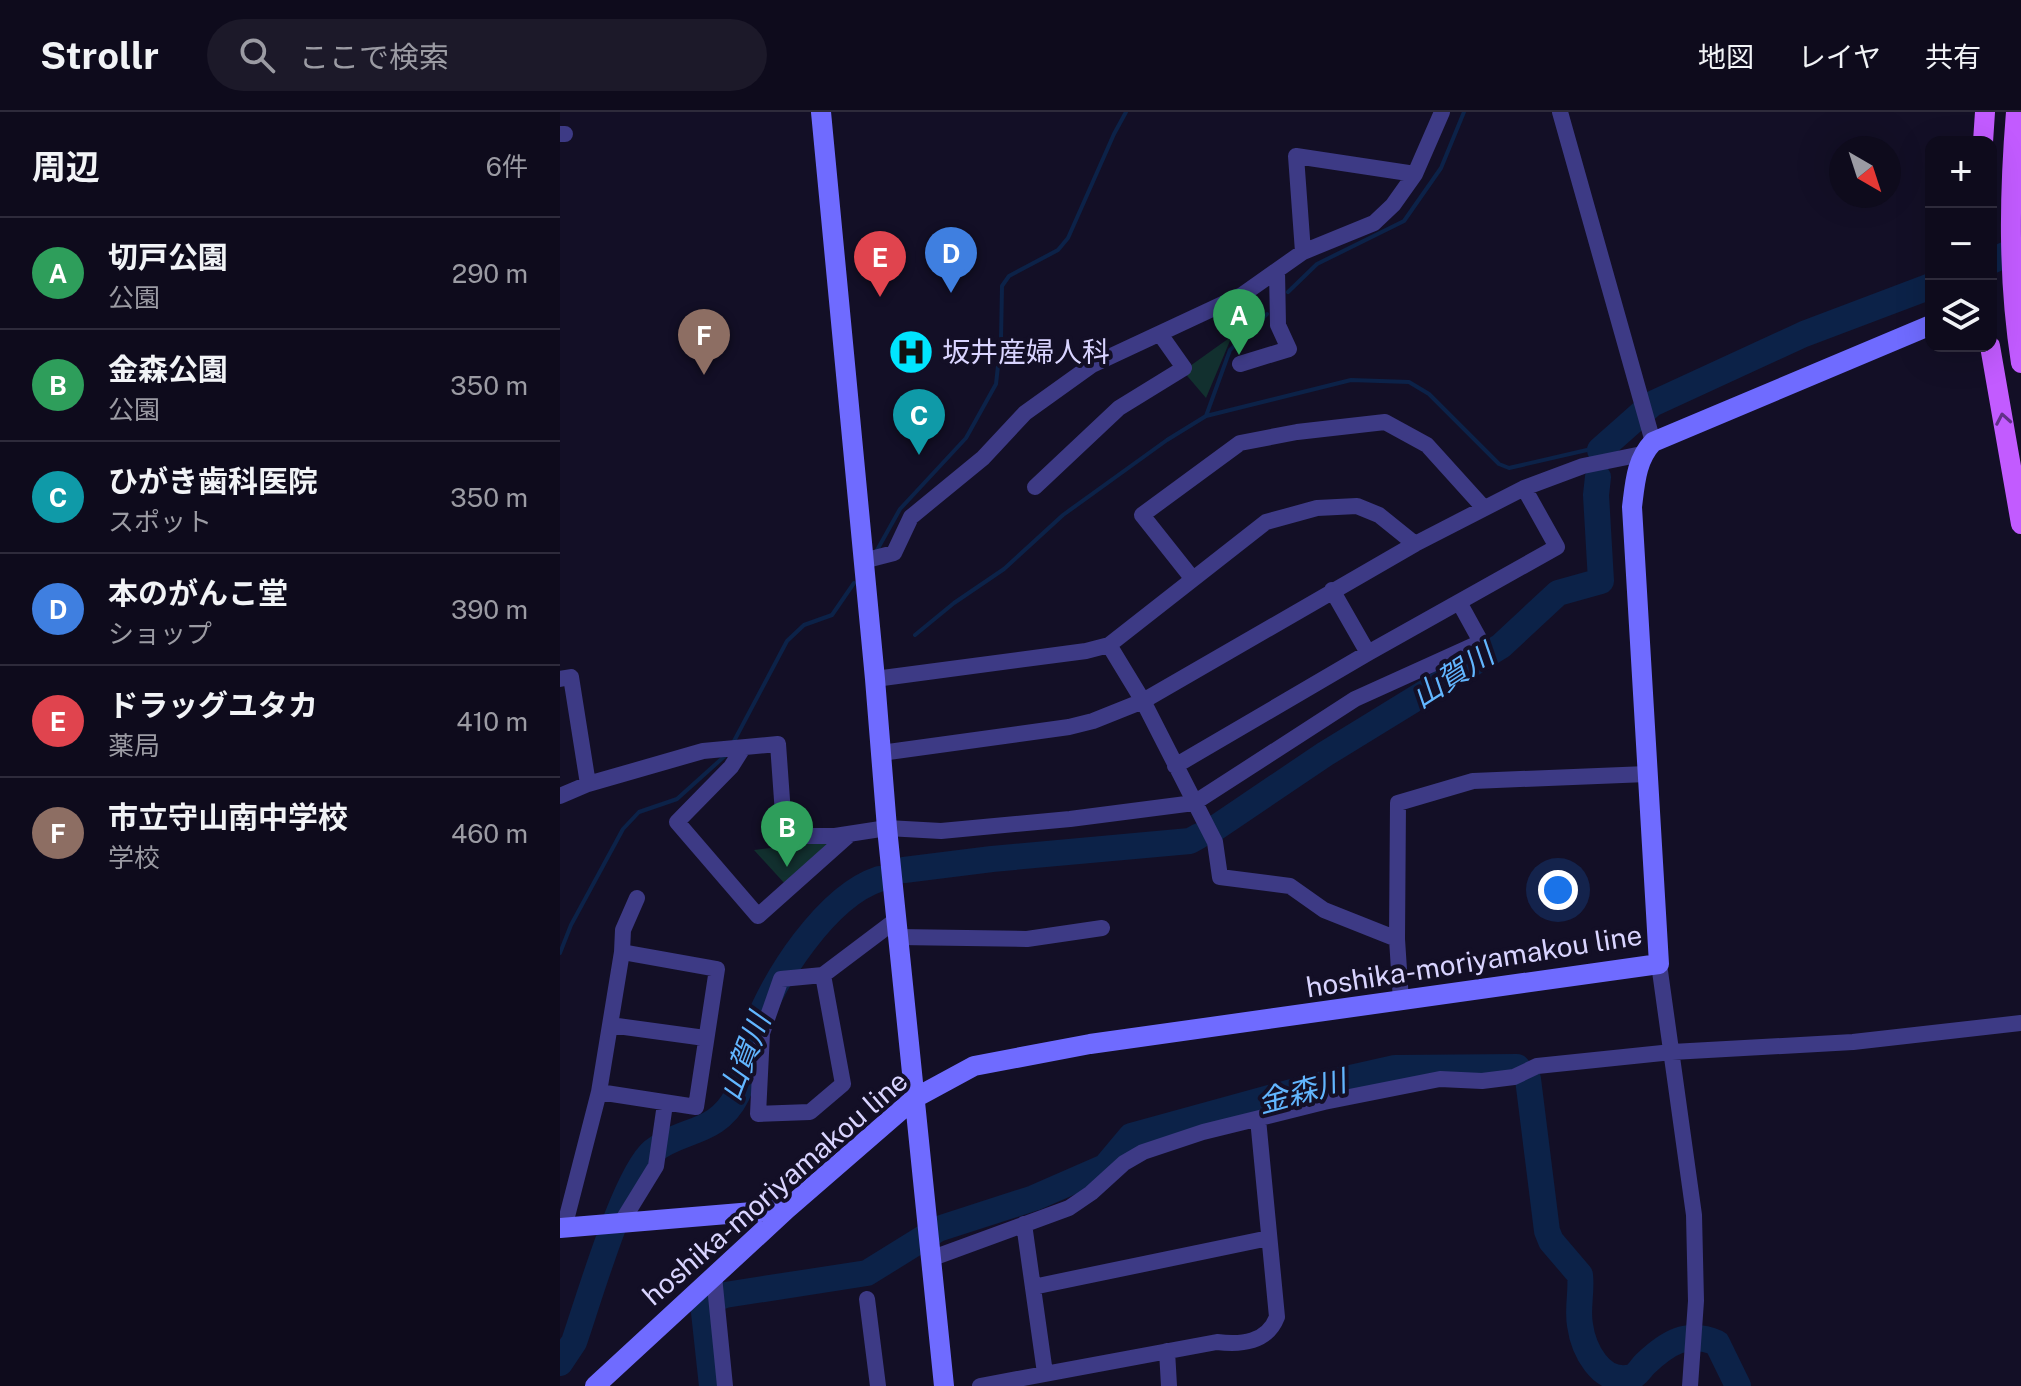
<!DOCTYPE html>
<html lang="ja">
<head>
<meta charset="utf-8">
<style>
  body { margin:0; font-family:"Public Sans","Noto Sans JP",sans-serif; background:#1c1929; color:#f1f3f6 }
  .controls { position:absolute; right:24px; top:24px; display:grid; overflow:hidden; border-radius:16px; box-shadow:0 8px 32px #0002 }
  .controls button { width:72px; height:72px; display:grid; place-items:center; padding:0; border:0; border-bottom:2px solid #2e2b3b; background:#0e0b1c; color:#f1f3f6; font:40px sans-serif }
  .compass { position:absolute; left:1269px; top:24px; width:72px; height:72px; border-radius:50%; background:#0e0b1c; box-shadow:0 8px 32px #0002; rotate:141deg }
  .you { position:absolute; left:998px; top:778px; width:28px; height:28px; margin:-20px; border:6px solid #fff; border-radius:50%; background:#1a73e8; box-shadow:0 0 0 12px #1a73e833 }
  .badge { display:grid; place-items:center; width:52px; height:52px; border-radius:50%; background:#00e5ff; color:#fff; font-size:26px; font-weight:700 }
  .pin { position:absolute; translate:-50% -66px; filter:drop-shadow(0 2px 4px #0008) }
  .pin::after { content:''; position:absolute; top:42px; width:28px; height:24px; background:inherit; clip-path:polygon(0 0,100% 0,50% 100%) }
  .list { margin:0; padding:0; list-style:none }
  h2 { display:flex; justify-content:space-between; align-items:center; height:104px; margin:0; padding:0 32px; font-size:34px }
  h2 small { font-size:26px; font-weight:400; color:#9b9ba3 }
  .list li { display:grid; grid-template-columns:52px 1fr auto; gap:24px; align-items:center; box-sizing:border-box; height:112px; padding:0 32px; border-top:2px solid #2e2b3b }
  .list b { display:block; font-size:30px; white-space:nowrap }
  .list p { margin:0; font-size:26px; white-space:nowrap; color:#9b9ba3 }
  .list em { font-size:26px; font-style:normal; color:#9b9ba3 }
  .icon { flex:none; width:44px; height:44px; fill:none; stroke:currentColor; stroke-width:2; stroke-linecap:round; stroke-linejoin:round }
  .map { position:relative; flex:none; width:1461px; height:1274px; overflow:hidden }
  header { display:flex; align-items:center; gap:48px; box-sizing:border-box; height:112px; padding:0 40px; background:#0e0b1c; border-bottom:2px solid #2e2b3b }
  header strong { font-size:38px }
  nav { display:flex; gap:44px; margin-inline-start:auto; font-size:28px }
  .search { width:560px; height:72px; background:#1c1929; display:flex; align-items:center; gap:20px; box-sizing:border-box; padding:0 28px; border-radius:44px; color:#9b9ba3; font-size:30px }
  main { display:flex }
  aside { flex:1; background:#0e0b1c }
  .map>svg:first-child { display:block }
  .green { fill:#12302f }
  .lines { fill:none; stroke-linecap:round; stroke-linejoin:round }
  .stream { stroke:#0c2248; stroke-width:4 }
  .river { stroke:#0c2248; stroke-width:26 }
  .street { stroke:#3d3a85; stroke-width:16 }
  .secondary { stroke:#6f6bff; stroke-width:20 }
  .primary { stroke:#c25bff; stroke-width:20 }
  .oneway { stroke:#623188 }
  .labels { text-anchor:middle; stroke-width:8; stroke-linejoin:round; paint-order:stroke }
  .poi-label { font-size:28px; fill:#d9d4ff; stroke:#130f26; text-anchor:start }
  .street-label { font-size:28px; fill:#d9d4ff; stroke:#130f26 }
  .water-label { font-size:30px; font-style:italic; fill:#62b6ff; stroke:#130f26 }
</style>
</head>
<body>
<header>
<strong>Strollr</strong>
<div class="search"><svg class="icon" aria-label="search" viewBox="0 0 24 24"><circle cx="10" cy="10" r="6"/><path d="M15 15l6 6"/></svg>ここで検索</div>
<nav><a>地図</a><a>レイヤ</a><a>共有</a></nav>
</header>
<main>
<aside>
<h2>周辺<small>6件</small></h2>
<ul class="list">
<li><span class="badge" style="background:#2e9e5b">A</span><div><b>切戸公園</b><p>公園</p></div><em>290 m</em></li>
<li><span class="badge" style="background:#2e9e5b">B</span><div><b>金森公園</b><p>公園</p></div><em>350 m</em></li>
<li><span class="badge" style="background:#0f9aa8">C</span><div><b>ひがき歯科医院</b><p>スポット</p></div><em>350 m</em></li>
<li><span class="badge" style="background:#3f7fe0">D</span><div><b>本のがんこ堂</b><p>ショップ</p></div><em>390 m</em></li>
<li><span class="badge" style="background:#e0444e">E</span><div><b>ドラッグユタカ</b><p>薬局</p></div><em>410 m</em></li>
<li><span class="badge" style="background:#8d6e63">F</span><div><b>市立守山南中学校</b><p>学校</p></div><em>460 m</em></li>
</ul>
</aside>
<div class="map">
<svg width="1461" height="1274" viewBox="0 0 1461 1274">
  <rect width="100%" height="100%" fill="#130f26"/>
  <!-- green -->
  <path class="green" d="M672 224 646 286 623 259Z
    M271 729 226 773 194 738Z"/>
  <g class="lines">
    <!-- stream -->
    <path class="stream" d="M728 180 757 152 844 109 881 56 904 0
      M646 304 670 238 707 202
      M316 440 340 397 406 326 436 272 441 227 442 174 449 164 498 138 508 126 554 22 566 0
      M355 523 394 491 444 457 503 403 607 328 646 304 791 268 849 270 869 282 939 352 949 356 1040 335
      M173 631 227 529 244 513 272 503 294 471
      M0 841 11 813 63 717 79 700 117 687 167 642"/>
    <!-- river -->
    <path class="river" d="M1431 149 1461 136
      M1040 338 1092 292 1244 222 1371 174
      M654 717 765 642 941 534 998 481 1041 469 1036 383 1038 365
      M344 758 432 747 630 729 639 724
      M0 1251 14 1230C28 1190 65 1062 93 1039 122 1016 157 1023 177 983 186 963 188 939 195 918 212 868 267 784 319 767
      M152 1274 143 1191 165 1183 307 1161 378 1117 474 1086 545 1055 571 1024 746 976 835 956 957 955 968 967 987 1119 991 1129 1020 1163C1022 1179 1017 1197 1020 1213 1023 1235 1040 1274 1072 1265 1077 1263 1081 1256 1085 1252 1107 1231 1127 1218 1157 1231L1178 1274"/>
    <!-- street -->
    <path class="street" d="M1000 0 1093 330
      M0 22H5
      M743 140 736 44 855 62
      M680 252 729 237 718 213 717 159
      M475 375 559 296 624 256 600 222
      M303 449 334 441 351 405 423 346 465 301 532 253 682 183 743 140 814 111 833 93 855 62 882 0
      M632 466 582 403 680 331 737 320 825 310 867 333 924 396
      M772 478 808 541
      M549 533 583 589 655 730 660 765 730 774 764 798 837 827
      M0 567 11 565 28 672
      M315 567 526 539 549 533 706 410 757 396 797 394 819 403 855 432
      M183 636 171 655 117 710 198 804 290 722
      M321 641 509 615 533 609 583 589 855 432 964 376 1023 354 1082 342
      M615 654 808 541 997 435 964 376
      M0 684 28 672 143 639 218 632 224 716 232 724H275L327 716 381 719 510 707 634 691 795 587 921 530 899 490
      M338 825 467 827 542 816
      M1099 852 1134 1103 1136 1189 1130 1274
      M263 863 283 972 250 1000 198 1002 202 921 221 867 263 863 336 808
      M841 889 837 827 838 691 913 669 1087 662
      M50 913 145 926
      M39 980 136 995 157 857 62 840
      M61 1111 96 1054 105 992
      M464 1112 485 1261
      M4 1116 39 980 62 840 63 818 77 786
      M370 1147 509 1096 531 1081 564 1051 583 1040 643 1020 764 990 880 967 922 969 954 965 977 954 1112 940 1293 930 1461 911
      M154 1164 165 1274
      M473 1175 709 1126
      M307 1187 318 1274
      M607 1239 609 1274
      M420 1274 657 1230C681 1233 707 1231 717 1205L698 1007"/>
    <!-- secondary -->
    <path class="secondary" d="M261 0 315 567 327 716 384 1274
      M0 1116 227 1097
      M35 1274 227 1097 355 986 414 954 530 932 1099 852 1072 395C1075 371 1076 348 1093 330L1371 213"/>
    <!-- primary -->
    <path class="primary" d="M1456 0C1449 85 1448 167 1461 251
      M1423 30 1425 0
      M1430 234 1461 412"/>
  </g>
  <!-- one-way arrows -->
  <defs><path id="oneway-chevron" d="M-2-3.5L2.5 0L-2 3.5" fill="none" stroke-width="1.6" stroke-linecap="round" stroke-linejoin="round" transform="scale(2)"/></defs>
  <use class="oneway" href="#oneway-chevron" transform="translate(1443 307) rotate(-100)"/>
  <!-- icons -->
  <defs>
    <g id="hospital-disc" transform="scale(2.3)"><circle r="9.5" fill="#00e5ff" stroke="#130f26"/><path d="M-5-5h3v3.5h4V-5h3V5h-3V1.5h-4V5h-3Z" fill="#111"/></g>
  </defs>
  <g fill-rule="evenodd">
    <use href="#hospital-disc" x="351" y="240"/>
  </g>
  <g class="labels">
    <!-- poi labels -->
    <g class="poi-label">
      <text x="382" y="250">坂井産婦人科</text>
    </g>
    <!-- street labels -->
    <g class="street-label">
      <text transform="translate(914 849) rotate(-9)" y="10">hoshika-moriyamakou line</text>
      <text transform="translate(215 1076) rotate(-41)" y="10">hoshika-moriyamakou line</text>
    </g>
    <!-- water labels -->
    <g class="water-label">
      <text transform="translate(893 564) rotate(-33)" y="10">山賀川</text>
      <text transform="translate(185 945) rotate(-69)" y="10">山賀川</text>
      <text transform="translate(742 980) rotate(-15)" y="10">金森川</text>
    </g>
  </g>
</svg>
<div class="controls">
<button>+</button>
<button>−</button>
<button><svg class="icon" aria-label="layers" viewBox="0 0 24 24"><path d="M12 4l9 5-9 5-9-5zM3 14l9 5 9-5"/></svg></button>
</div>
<svg class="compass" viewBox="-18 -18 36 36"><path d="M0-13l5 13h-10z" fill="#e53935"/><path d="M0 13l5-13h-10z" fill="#9b9ba3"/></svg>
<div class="you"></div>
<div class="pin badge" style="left:679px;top:243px;background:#2e9e5b">A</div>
<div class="pin badge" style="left:227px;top:755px;background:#2e9e5b">B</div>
<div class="pin badge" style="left:359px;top:343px;background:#0f9aa8">C</div>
<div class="pin badge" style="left:391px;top:181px;background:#3f7fe0">D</div>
<div class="pin badge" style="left:320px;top:185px;background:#e0444e">E</div>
<div class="pin badge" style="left:144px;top:263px;background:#8d6e63">F</div>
</div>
</main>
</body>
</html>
